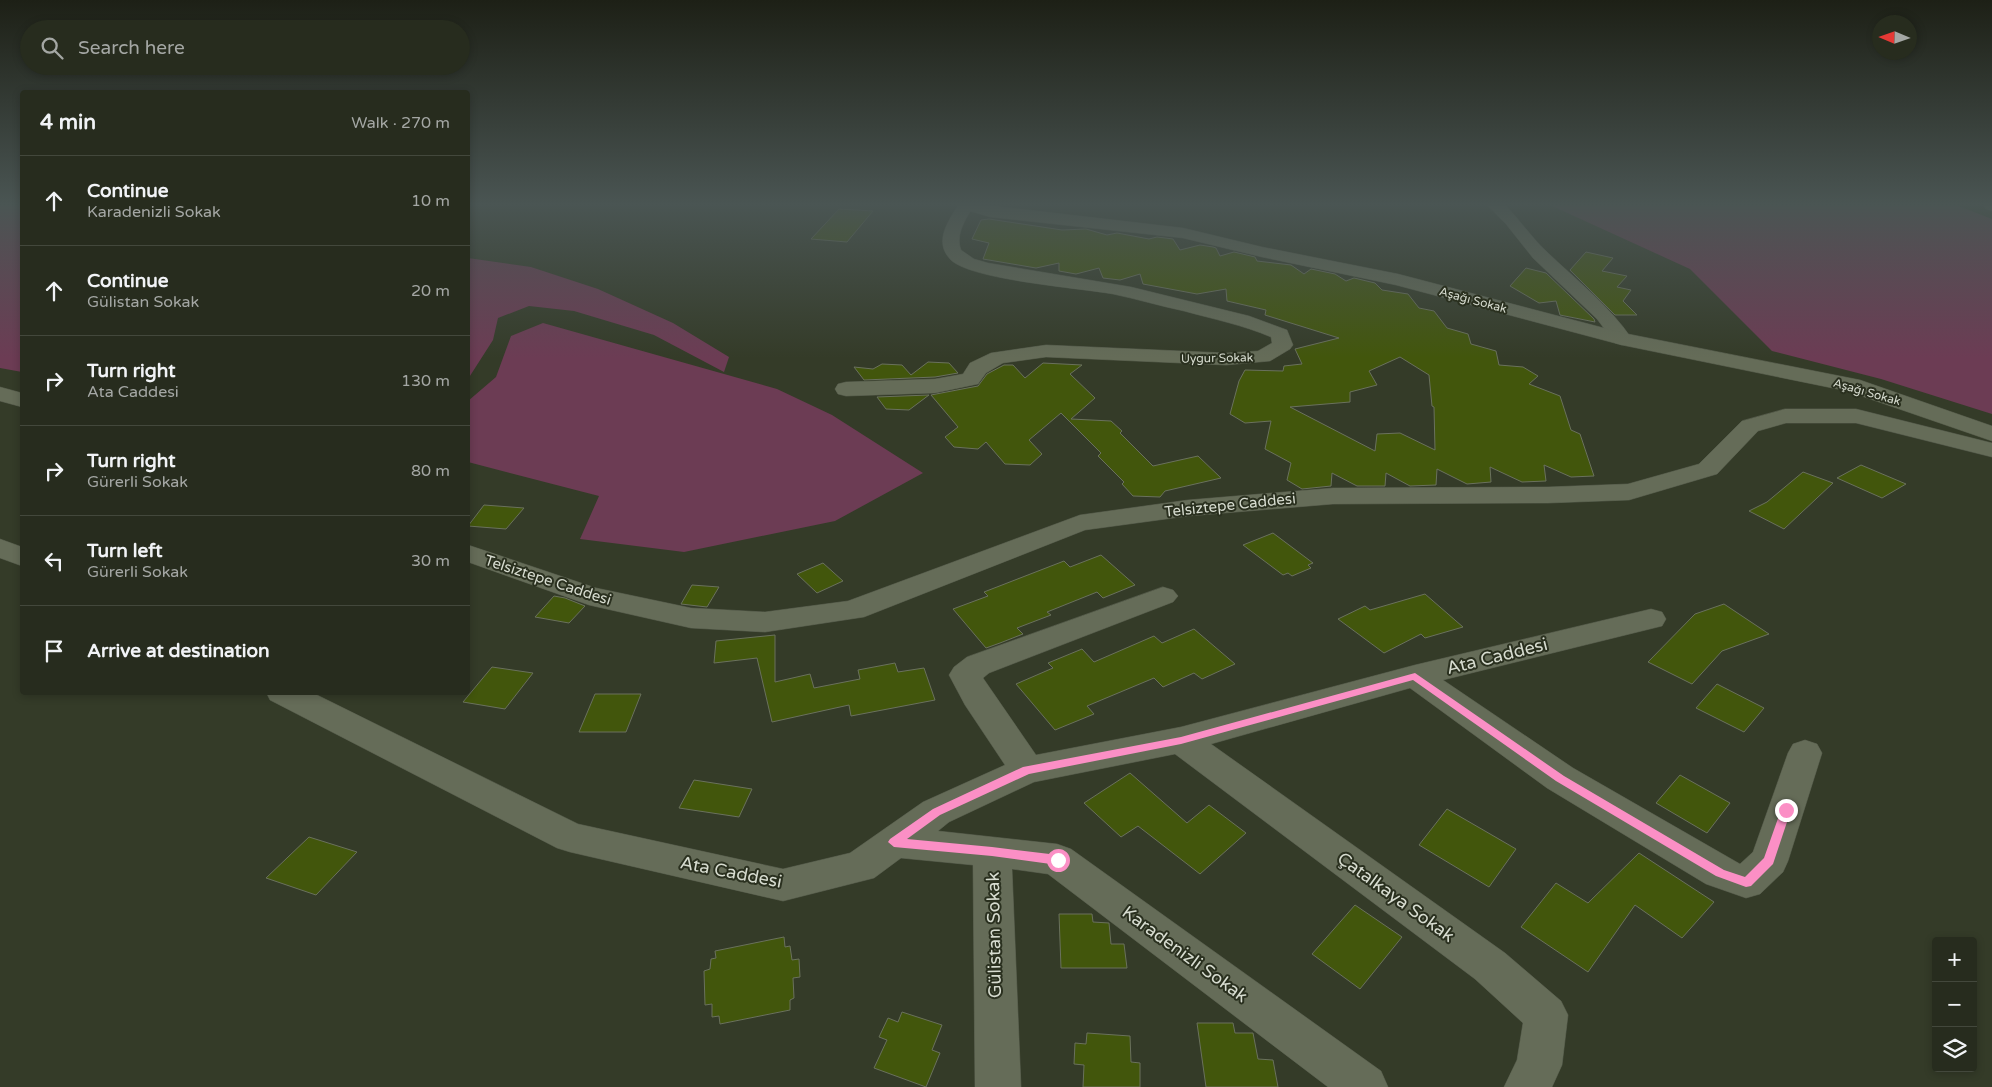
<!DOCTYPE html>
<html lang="en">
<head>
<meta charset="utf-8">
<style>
  body { margin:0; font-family:"Varela Round",sans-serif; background:#2f3427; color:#f1f3f6 }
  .controls { position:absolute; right:15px; bottom:15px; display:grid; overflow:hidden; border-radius:5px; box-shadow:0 2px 8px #0003 }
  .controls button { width:45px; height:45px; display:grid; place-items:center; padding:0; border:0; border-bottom:1px solid #43483c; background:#272c1e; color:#f1f3f6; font:25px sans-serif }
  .compass { position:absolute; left:1872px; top:15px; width:45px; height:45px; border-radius:50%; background:#272c1e; box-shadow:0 2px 8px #0003; rotate:272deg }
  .stop { position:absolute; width:15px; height:15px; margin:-11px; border:4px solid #fb8fc5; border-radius:50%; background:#fff }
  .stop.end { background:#fb8fc5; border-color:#fff; box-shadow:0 1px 5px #0008 }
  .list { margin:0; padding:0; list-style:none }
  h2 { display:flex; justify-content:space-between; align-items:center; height:65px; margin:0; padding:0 20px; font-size:21px }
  h2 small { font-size:16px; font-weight:400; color:#a4a7a4 }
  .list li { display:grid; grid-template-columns:32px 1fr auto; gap:15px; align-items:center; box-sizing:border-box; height:90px; padding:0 20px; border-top:1px solid #43483c }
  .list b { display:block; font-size:19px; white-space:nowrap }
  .list p { margin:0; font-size:16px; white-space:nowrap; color:#a4a7a4 }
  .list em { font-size:16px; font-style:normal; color:#a4a7a4 }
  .icon { flex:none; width:28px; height:28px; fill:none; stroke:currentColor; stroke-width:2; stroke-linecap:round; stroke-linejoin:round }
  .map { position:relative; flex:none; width:1992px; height:1087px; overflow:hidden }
  .search { position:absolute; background:#272c1e; box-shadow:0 2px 8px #0003; left:20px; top:20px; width:450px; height:55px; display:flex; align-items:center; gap:12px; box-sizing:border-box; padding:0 18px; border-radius:28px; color:#a4a7a4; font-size:19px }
  .panel { position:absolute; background:#272c1e; box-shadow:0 2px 8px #0003; left:20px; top:90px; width:450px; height:605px; border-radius:5px }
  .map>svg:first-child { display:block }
  .green { fill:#6c3c54 }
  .building { fill:#42560c; stroke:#6a715d; fill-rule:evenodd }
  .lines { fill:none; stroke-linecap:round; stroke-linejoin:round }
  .minor-casing { stroke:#505646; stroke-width:1 }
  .tertiary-casing { stroke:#505646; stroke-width:1 }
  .minor { fill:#656c58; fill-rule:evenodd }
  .tertiary { fill:#656c58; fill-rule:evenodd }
  .route { fill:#fb8fc5 }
  .labels { text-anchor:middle; stroke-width:4; stroke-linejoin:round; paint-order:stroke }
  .far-street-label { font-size:12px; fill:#d7dcd0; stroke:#2a301f }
  .street-label { font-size:15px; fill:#d7dcd0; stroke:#2a301f }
  .near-street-label { font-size:18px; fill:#d7dcd0; stroke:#2a301f }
</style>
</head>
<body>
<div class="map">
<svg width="1992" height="1087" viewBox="0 0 1992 1087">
  <rect width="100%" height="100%" fill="#343b28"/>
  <!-- green -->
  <path class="green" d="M0 205H22V372L0 368Z
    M1550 205H1956L1992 219V414L1881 379 1772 351 1690 269Z
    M468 258 531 267 598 289 673 323 729 357 724 372 654 335 574 311 529 306 498 318 493 340 468 379Z
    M543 323 777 389 832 415 923 473 835 521 684 552 580 539 599 496 468 462V401L496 377 511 336Z"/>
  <!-- building -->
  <path class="building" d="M839 209 873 211 847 242 811 239Z
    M989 219 1062 230 1086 229 1107 235 1117 233 1149 239 1157 237 1173 239 1180 250 1200 245 1213 247 1216 248 1220 256 1234 252 1255 257 1257 261 1291 265 1304 274 1311 269 1335 274 1346 281 1354 278 1375 283 1382 290 1408 294 1419 308 1434 311 1447 328 1468 334 1471 344 1496 351 1499 365 1523 367 1538 376 1529 384 1560 396 1571 430 1580 434 1594 476 1571 477 1544 465 1546 481 1522 482 1490 467 1491 482 1467 484 1437 469 1436 485 1410 486 1386 473 1385 486H1357L1332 473 1331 486 1302 489 1287 480 1291 463 1265 449 1271 421 1245 423 1230 414 1239 381 1245 370 1283 371 1284 366 1302 364 1295 349 1339 338 1265 315 1266 310 1227 301 1226 289 1197 294 1143 284 1140 274 1120 280 1103 278 1099 268 1076 274 1059 271V263L1036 268 983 259 989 243 972 239 981 220ZM1400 357 1429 375 1432 406 1434 407 1435 450 1400 433 1377 434 1375 451 1290 407 1350 402V392L1377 385 1369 371Z
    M1586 252 1613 258 1602 271 1627 276 1617 287 1631 290 1623 301 1637 315H1615L1570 270Z
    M1526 268 1546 273 1594 319 1595 322 1560 315 1556 301 1539 303 1510 286Z
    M928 362 949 363 958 373 935 377 864 380 854 367 873 369 882 364 902 365 911 375Z
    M1043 363 1082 365 1070 374 1095 398 1071 419 1111 421 1122 431 1120 433 1153 466 1198 456 1221 478 1165 491 1160 497 1133 496 1122 484 1124 482 1098 456 1101 453 1061 413 1029 440 1042 454 1030 465 1005 464 986 442 978 449 954 447 945 437 958 427 931 395 978 386 987 374 1004 365H1013L1025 378Z
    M929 395 909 410 886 409 877 397Z
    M1861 465 1906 484 1882 498 1837 478Z
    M1803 472 1833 483 1784 529 1749 511 1767 502Z
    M484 505 524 508 506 529 468 526Z
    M1273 533 1313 563 1308 565 1311 568 1292 576 1288 573 1283 575 1243 545Z
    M1101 555 1135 585 1103 598 1097 592 1047 612 1051 615 1017 628 1023 634 1000 643 986 648 953 609 988 596 984 592 1064 561 1070 567Z
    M823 563 843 581 817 593 797 574Z
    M692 585 719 587 707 607 681 604Z
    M1425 594 1463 627 1425 638 1421 634 1384 653 1338 619 1365 606 1370 610Z
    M554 596 565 598 585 606 569 623 535 617Z
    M1724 604 1769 634 1722 651 1692 684 1648 662 1695 614Z
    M1194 629 1235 664 1202 679 1194 673 1163 687 1154 678 1087 706 1094 714 1055 730 1016 684 1053 668 1048 663 1082 649 1094 662 1154 636 1162 643Z
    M775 635V682L810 674 814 688 860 679 858 670 895 663 898 672 924 668 935 700 851 716 849 705 772 722 757 658 714 663 716 641Z
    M492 667 533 673 505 709 463 702Z
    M1717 684 1764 708 1744 732 1696 708Z
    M595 694H641L626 732H579Z
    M1130 773 1187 823 1209 805 1246 833 1200 874 1138 826 1121 837 1084 803Z
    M1680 775 1730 803 1707 833 1656 803Z
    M694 780 752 789 739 817 679 808Z
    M1447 809 1516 849 1489 887 1419 845Z
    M309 837 357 852 316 895 266 878Z
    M1639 853 1714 902 1682 938 1635 905 1588 972 1521 927 1556 883 1588 903Z
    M1355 905 1402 937 1360 989 1312 954Z
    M1059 914H1092L1093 922 1109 923 1111 944H1124L1127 968H1061Z
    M784 937 785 947 790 946 792 960 799 959 800 977 793 978 794 998 790 1000V1010L720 1024 719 1016 712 1017V1004L705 1005 704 971 710 969 711 959 716 958 715 951Z
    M902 1012 942 1025 932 1050 940 1053 926 1087 874 1068 887 1040 879 1037 888 1018 898 1022Z
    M1197 1023H1233L1235 1033H1253L1258 1059 1273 1060 1278 1087H1206Z
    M1087 1033 1130 1036 1131 1062 1140 1063V1087H1083L1084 1065 1074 1064 1075 1043 1086 1044Z"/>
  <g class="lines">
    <!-- minor casing -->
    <g class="minor-casing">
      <path id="minor" d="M958 205H974C966 219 955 234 961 250L974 259 988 263 1131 287 1249 316 1287 330 1293 345 1290 349 1270 361 1226 365 1046 357 1003 363 986 373 978 384 935 393 846 396 838 394 835 389 838 384 846 382 935 379 963 374 970 363 991 353 1046 345 1226 353 1258 351 1272 343 1271 337C1243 325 1213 319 1184 311 1160 306 1137 299 1113 294 1080 288 972 280 951 260 933 242 948 222 958 205Z
        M1487 205H1505C1520 220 1531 237 1546 251 1576 280 1609 305 1632 339L1629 343 1622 345 1615 343 1597 319 1533 258 1506 224Z
        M1983 205H1992V211L1986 209Z
        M0 539 22 547V566L0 558Z
        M1163 587 1173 590 1178 596 1173 602 989 673 983 678 1036 755 1181 727 1415 665 1651 609 1662 612 1666 619 1662 626 1443 680 1573 768 1740 864 1753 852 1788 753 1793 744 1805 740 1817 744 1822 753 1788 861 1783 872 1760 894 1746 898 1706 884 1547 788 1410 688 1211 744 1505 953 1561 1001 1568 1015 1562 1065 1552 1087H1504L1517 1060 1523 1023 1475 979 1175 754 1034 782 949 822 938 831 1057 844 1071 849 1381 1071 1388 1087H1328L1048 874 1012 869 1021 1087H975L973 865 901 858 874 878 783 901 570 852 557 848 270 700 266 692H311L578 824 783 869 850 853 923 802 1005 765 965 705 949 675 954 667 967 657Z"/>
    </g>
    <!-- tertiary casing -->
    <g class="tertiary-casing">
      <path id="tertiary" d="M958 205H985L1183 228 1262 247 1398 274 1623 333 1860 380 1992 426V441L1847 391 1622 345 1396 285 1262 257 1183 238 990 217 960 208Z
        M0 387 22 393V407L0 401Z
        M1785 409H1856L1992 443V457L1856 423H1786L1758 431 1717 474 1629 500 1548 503 1333 504 1188 516 1085 530 864 617 765 632 691 628 589 605 468 562V545L596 588 691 608 765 612 848 601 1080 515 1188 500 1333 488 1548 487 1628 484 1699 464 1742 421Z"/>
    </g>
    <!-- minor -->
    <use href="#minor" class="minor"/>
    <!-- tertiary -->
    <use href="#tertiary" class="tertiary"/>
  </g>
  <!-- sky -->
  <linearGradient id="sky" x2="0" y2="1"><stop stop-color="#1d2016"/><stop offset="0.57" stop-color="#4a5553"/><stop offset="1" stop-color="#4a5553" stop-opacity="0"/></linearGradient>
  <rect width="1992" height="358" fill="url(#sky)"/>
  <!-- route -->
  <path class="route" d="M1415 673 1564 776 1724 870 1745 877 1764 858 1782 807H1790L1791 810 1773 864 1751 886 1746 887 1716 876 1556 781 1413 680 1181 744 1029 774 940 815 907 839 992 847 1058 855 1063 860 1058 865 992 856 894 847 888 842 890 839 933 809 1023 767 1181 737Z"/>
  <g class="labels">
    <!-- far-street labels -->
    <g class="far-street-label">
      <text transform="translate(1473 300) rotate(15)" y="4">Aşağı Sokak</text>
      <text transform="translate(1217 358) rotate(-1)" y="4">Uygur Sokak</text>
      <text transform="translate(1867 392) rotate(16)" y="4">Aşağı Sokak</text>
    </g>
    <!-- street labels -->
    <g class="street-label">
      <text transform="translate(1230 505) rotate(-6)" y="5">Telsiztepe Caddesi</text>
      <text transform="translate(548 580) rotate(18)" y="5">Telsiztepe Caddesi</text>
    </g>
    <!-- near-street labels -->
    <g class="near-street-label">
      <text transform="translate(1497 656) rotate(-14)" y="6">Ata Caddesi</text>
      <text transform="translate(731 872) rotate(11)" y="6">Ata Caddesi</text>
      <text transform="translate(1396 897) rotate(36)" y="6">Çatalkaya Sokak</text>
      <text transform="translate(994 935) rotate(-91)" y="6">Gülistan Sokak</text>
      <text transform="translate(1185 954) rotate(36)" y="6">Karadenizli Sokak</text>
    </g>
  </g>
</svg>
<div class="controls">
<button>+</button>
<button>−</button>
<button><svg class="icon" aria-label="layers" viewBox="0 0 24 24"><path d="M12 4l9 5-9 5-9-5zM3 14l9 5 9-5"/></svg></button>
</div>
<svg class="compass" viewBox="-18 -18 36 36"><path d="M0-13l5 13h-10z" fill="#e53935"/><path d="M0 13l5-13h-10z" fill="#a4a7a4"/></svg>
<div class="stop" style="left:1058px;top:860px"></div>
<div class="stop end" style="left:1786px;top:810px"></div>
<div class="search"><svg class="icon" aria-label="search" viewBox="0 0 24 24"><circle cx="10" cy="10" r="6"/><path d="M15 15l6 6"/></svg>Search here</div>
<section class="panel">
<h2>4 min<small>Walk · 270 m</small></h2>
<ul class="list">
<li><svg class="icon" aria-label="ahead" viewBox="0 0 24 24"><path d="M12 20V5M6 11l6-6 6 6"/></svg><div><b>Continue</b><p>Karadenizli Sokak</p></div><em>10 m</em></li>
<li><svg class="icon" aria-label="ahead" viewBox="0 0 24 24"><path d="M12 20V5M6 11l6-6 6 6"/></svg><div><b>Continue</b><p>Gülistan Sokak</p></div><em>20 m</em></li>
<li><svg class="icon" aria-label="right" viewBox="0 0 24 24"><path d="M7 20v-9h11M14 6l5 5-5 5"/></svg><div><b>Turn right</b><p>Ata Caddesi</p></div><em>130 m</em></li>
<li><svg class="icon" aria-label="right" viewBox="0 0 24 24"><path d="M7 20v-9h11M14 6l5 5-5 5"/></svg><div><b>Turn right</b><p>Gürerli Sokak</p></div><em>80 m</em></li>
<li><svg class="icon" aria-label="left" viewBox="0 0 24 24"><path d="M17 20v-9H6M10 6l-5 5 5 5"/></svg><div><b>Turn left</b><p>Gürerli Sokak</p></div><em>30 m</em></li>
<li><svg class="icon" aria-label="arrive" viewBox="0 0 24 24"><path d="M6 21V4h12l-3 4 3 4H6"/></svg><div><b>Arrive at destination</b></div></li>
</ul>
</section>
</div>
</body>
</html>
